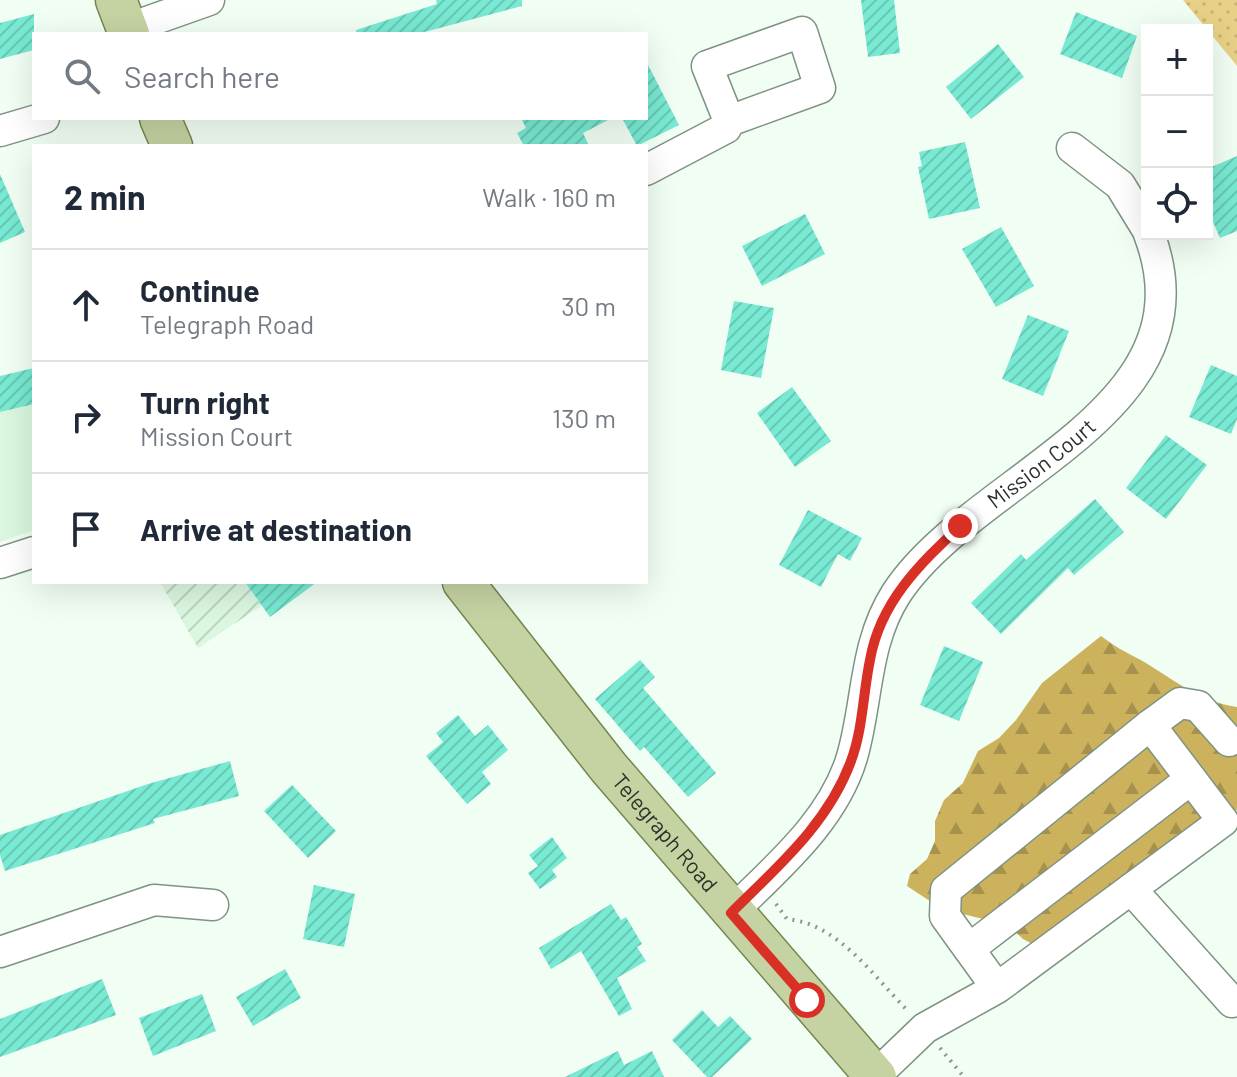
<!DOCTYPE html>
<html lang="en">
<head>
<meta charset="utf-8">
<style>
  body { margin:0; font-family:Barlow,sans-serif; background:#f6f6f7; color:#1f2937 }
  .controls { position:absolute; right:24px; top:24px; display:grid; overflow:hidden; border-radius:0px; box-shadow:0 8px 32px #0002 }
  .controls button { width:72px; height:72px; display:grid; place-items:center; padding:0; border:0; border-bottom:2px solid #e0e1e3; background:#fff; color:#1f2937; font:40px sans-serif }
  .stop { position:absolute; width:24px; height:24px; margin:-18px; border:6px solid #d93025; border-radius:50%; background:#fff }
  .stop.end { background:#d93025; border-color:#fff; box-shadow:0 2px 8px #0008 }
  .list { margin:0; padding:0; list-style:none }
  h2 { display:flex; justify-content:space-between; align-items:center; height:104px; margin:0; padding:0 32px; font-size:34px }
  h2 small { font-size:26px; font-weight:400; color:#747a83 }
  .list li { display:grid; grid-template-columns:52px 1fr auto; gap:24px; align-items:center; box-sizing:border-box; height:112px; padding:0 32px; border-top:2px solid #e0e1e3 }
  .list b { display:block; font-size:30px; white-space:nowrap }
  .list p { margin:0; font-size:26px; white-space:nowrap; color:#747a83 }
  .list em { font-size:26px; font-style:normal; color:#747a83 }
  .icon { flex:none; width:44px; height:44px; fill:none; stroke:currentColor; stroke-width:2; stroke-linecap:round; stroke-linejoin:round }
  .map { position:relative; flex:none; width:1237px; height:1077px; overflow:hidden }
  .search { position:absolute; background:#fff; box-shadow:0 8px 32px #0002; left:32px; top:32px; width:616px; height:88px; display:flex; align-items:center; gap:20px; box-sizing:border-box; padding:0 28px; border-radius:0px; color:#747a83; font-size:30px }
  .panel { position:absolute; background:#fff; box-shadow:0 8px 32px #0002; left:32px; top:144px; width:616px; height:440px; border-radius:0px }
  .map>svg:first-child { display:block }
  .built { fill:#dbf7e0 }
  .industrial { fill:url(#industrial-furrows) }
  .forest { fill:url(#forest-firs) }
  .park { fill:url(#park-dots) }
  .building { fill:url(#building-hatch) }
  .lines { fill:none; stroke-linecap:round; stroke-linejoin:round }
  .minor-casing { stroke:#7f9383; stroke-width:33 }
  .major-casing { stroke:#768650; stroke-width:43 }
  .path { stroke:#8c978e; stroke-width:4; stroke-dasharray:2 6; stroke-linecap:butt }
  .minor { stroke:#fff; stroke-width:30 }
  .major { stroke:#c5d2a2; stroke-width:40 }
  .route { stroke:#d93025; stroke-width:10 }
  .labels { text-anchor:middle; stroke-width:7; stroke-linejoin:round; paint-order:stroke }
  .street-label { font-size:22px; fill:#29312a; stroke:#f1fef3 }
</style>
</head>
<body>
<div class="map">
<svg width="1237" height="1077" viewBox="0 0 1237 1077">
  <defs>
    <pattern id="industrial-furrows" width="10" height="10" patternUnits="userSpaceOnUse" patternTransform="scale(2)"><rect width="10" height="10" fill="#dbf7e0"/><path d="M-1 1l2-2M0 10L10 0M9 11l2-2" fill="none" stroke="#bcd4c0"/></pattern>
    <pattern id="forest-firs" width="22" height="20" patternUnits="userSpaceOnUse" patternTransform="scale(2)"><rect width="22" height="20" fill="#ccb25d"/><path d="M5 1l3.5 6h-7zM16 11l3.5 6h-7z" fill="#a6914d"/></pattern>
    <pattern id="park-dots" width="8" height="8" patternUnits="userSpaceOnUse" patternTransform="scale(2)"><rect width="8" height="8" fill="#e8d186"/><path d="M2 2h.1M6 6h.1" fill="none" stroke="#c7b474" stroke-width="1.8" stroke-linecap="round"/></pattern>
    <pattern id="building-hatch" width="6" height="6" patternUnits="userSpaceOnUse" patternTransform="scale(2)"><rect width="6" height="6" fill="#78e9d2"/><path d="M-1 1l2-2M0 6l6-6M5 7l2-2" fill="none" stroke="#68c8b4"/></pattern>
  </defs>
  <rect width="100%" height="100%" fill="#f1fef3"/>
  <!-- built -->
  <path class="built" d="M34 370V530L0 542V378Z"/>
  <!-- industrial -->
  <path class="industrial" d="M160 582H297L198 648Z"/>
  <!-- forest -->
  <path class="forest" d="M1101 636C1114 646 1125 652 1139 659 1172 678 1199 702 1237 707V810L1168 842 1155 858 1040 948 1023 939 1008 925 942 909 907 886 910 874 927 859 935 841V821L944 800 963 783 978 751 999 738 1016 720 1042 683Z"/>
  <!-- park -->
  <path class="park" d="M1183 0H1237V66Z"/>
  <!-- building -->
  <path class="building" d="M436 0H522V6L417 34H356V30L437 4Z
    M861 0H894L900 53 868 57Z
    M1076 12 1137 36 1122 78 1060 54Z
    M34 14V50L0 59V23Z
    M998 44 1024 77 971 119 946 87Z
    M646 61 679 125 637 146 622 118H646Z
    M521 118H612L583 133 589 146H524L517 133 526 128Z
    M965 142 980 208 929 219 918 167 922 166 919 152Z
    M1237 156V231L1220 238 1207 208V169Z
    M0 174 25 232 0 243Z
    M805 214 825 254 762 286 742 246Z
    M1001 227 1034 286 996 307 962 249Z
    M734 301 774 308 761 378 721 370Z
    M1028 315 1069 331 1043 396 1002 379Z
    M1211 365 1237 376V419L1231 434 1189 417Z
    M34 368V404L0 412V376Z
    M792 387 831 441 795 467 757 413Z
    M1166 435 1207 465 1166 519 1126 488Z
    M1095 499 1124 532 1074 575 1068 568 1001 634 971 603 1021 554 1026 560Z
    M808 510 862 538 850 561 838 554 821 587 779 565Z
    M245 582H317L270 617Z
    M944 646 983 662 959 721 920 705Z
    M640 660 655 677 643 688 716 773 688 797 644 747 640 751 595 699Z
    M458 715 475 736 488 725 508 750 482 772 491 784 467 804 426 756 443 742 436 733Z
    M230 761 239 796 153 819 155 823 5 871 0 855V835L148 784Z
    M292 785 336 831 308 858 264 811Z
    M552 837 567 858 552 870 557 877 540 889 528 873 538 866 529 855Z
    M314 885 355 894 344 947 303 939Z
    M611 904 621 920 626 917 642 944 637 947 646 961 617 978 632 1009 619 1016 581 951 551 969 539 948Z
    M285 969 301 998 253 1026 236 997Z
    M102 979 116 1015 0 1057V1019Z
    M202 994 216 1031 153 1056 139 1018Z
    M702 1010 718 1027 730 1016 752 1039 712 1077H707L672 1040Z
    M618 1051 624 1065 652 1051 664 1077H565Z"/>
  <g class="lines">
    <!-- minor casing -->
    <g class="minor-casing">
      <g id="minor">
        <path d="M127 29 209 0"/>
        <path d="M0 131 44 118"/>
        <path d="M1072 148 1120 185 1147 229"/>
        <path d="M646 170 726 128 729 121 707 66 802 32 820 88 729 121"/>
        <path d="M0 563 34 552"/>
        <path d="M1150 725 1180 703 1198 706 1229 741"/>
        <path d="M1131 889 1232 1002 1237 1001"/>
        <path id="s1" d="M731 913C777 867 833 821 852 757 868 702 864 644 896 594 972 476 1217 412 1149 234"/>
        <path d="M969 949 1191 779"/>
        <path d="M0 952 154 900 213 905"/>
        <path d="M874 1077 925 1028 997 988 945 916 946 890 1150 725 1223 821 997 988"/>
      </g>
    </g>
    <!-- major casing -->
    <g class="major-casing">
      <g id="major">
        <path d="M116 0 129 34"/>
        <path d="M160 118 172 146"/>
        <path id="s2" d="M463 582 609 768 876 1077"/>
      </g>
    </g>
    <!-- path -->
    <path class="path" d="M776 904 787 919C839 924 873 976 908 1011
      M940 1048 964 1077"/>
    <!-- minor -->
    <use href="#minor" class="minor"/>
    <!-- major -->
    <use href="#major" class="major"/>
  </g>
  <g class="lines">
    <!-- route -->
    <path class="route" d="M807 1000 731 913C777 867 828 824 851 761 863 729 863 693 870 660 880 602 920 564 960 526"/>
  </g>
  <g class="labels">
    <!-- street labels -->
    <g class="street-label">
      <text dy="8" stroke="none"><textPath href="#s1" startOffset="566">Mission Court</textPath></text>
      <text dy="8" stroke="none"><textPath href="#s2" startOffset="322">Telegraph Road</textPath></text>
    </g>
  </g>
</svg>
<div class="controls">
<button>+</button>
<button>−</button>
<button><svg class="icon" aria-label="locate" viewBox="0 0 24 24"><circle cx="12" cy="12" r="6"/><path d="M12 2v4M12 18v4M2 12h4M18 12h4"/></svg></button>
</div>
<div class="stop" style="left:807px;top:1000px"></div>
<div class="stop end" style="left:960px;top:526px"></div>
<div class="search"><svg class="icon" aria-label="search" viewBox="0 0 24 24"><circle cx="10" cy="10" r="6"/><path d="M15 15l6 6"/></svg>Search here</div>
<section class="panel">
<h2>2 min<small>Walk · 160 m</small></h2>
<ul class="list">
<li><svg class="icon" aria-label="ahead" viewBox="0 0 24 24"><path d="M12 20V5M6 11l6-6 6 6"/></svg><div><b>Continue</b><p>Telegraph Road</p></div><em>30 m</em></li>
<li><svg class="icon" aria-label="right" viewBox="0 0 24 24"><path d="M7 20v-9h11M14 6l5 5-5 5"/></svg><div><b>Turn right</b><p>Mission Court</p></div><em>130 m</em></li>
<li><svg class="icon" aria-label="arrive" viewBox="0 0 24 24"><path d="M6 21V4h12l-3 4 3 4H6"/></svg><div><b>Arrive at destination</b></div></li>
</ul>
</section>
</div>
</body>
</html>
